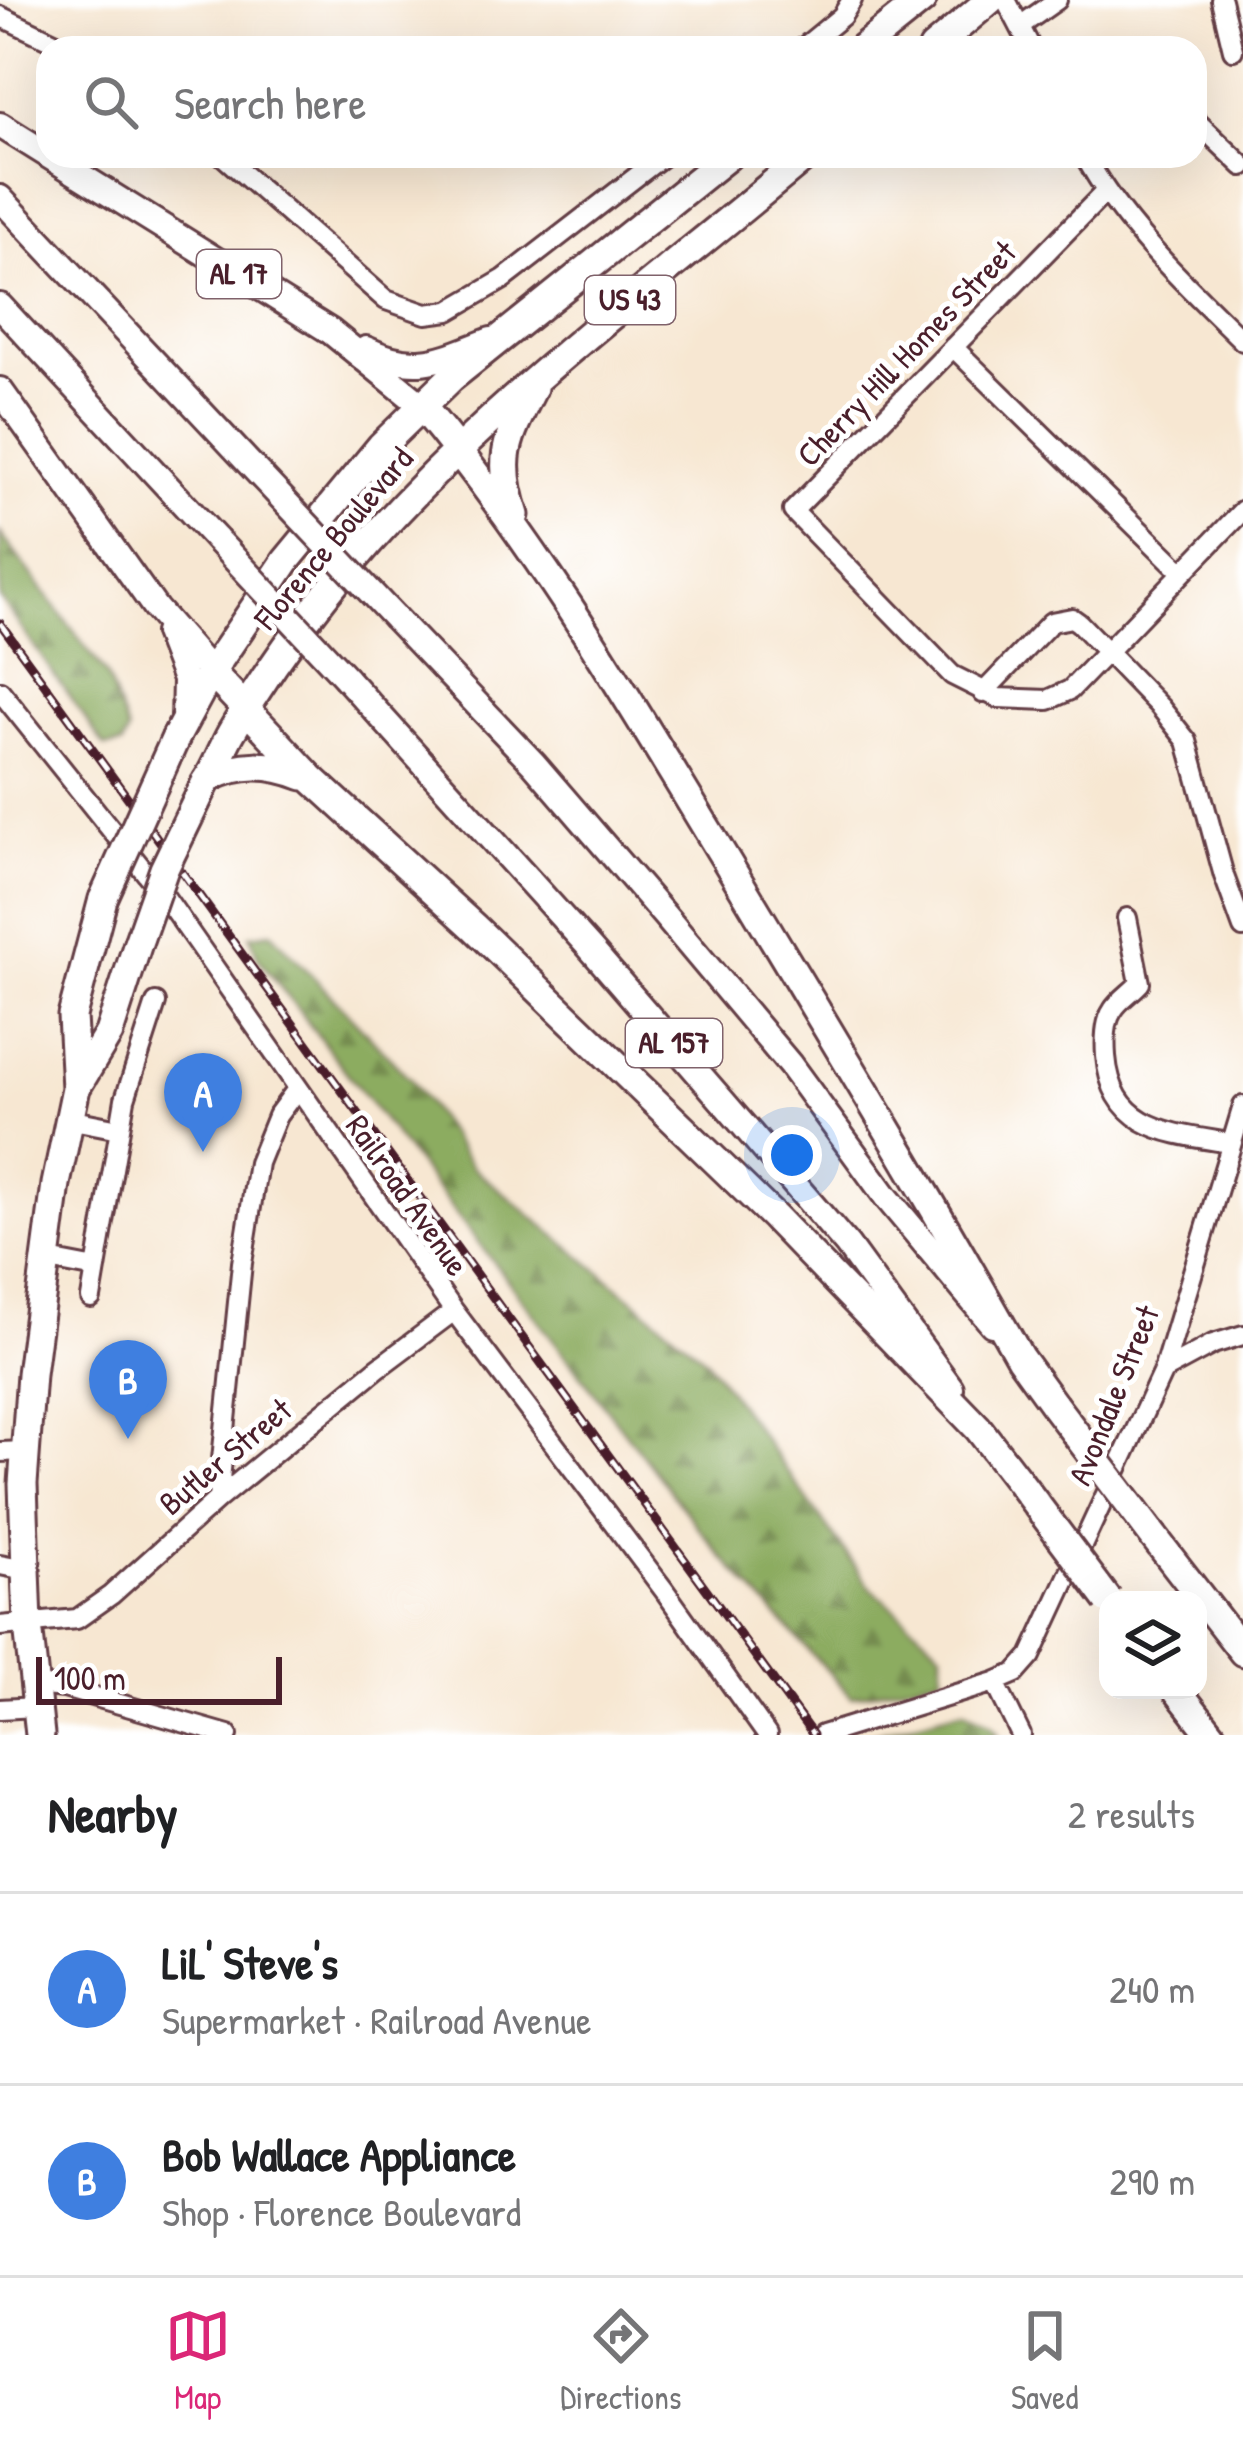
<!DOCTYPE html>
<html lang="en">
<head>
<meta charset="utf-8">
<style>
  body { margin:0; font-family:"Patrick Hand",sans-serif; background:#f2f2f2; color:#202124 }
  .controls { position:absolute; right:36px; bottom:36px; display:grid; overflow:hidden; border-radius:24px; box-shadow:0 12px 48px #0002 }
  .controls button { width:108px; height:108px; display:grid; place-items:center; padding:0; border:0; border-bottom:3px solid #e0e0e0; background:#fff; color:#202124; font:60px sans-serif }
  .scale { position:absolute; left:36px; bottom:30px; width:246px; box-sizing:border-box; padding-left:12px; border:6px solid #4a1f2b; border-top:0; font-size:33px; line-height:42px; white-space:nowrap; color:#4a1f2b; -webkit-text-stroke:9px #fff; paint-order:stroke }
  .you { position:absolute; left:792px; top:1155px; width:42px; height:42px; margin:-30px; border:9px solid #fff; border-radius:50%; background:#1a73e8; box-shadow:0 0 0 18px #1a73e833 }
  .badge { display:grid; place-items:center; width:78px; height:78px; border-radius:50%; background:#db2777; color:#fff; font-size:39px; font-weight:700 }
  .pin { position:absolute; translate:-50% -99px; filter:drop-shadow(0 3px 6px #0008) }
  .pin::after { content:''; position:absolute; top:63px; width:42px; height:36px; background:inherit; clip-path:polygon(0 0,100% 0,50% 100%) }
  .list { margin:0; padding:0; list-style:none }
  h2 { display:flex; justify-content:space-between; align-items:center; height:156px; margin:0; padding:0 48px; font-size:51px }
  h2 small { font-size:39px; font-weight:400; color:#757577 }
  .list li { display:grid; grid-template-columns:78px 1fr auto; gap:36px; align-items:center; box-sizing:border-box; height:192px; padding:0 48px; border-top:3px solid #e0e0e0 }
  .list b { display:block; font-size:45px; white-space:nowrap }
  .list p { margin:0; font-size:39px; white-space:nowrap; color:#757577 }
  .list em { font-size:39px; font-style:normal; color:#757577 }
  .icon { flex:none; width:66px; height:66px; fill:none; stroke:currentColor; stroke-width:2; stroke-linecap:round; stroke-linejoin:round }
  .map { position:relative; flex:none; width:1243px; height:1735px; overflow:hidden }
  .search { position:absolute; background:#fff; box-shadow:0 12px 48px #0002; left:36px; right:36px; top:36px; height:132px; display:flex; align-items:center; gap:30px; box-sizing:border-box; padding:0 42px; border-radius:36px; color:#757577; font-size:45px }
  .sheet { height:540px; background:#fff }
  nav { display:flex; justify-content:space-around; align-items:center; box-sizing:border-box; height:168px; border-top:3px solid #e0e0e0; background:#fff; font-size:33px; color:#757577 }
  nav a { display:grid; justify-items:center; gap:6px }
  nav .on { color:#db2777 }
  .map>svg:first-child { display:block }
  .forest { fill:url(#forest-firs); stroke:#6b6646; stroke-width:3 }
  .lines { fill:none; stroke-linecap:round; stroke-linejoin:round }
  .minor-casing { stroke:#643d44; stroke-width:24 }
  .major-casing { stroke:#643d44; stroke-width:30 }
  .highway-casing { stroke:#643d44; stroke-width:33 }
  .minor { stroke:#fff; stroke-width:18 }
  .major { stroke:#fff; stroke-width:24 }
  .highway { stroke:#fff; stroke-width:27 }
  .rail-casing { stroke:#4a1f2b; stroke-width:9 }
  .rail { stroke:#fff; stroke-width:4.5; stroke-dasharray:14; stroke-linecap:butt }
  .major-bridge-casing { stroke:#643d44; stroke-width:30; stroke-linecap:butt }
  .highway-bridge-casing { stroke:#643d44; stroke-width:33; stroke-linecap:butt }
  .major-bridge { stroke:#fff; stroke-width:24 }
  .highway-bridge { stroke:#fff; stroke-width:27 }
  .labels { text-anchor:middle; stroke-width:10; stroke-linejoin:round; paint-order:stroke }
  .shield { fill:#fff; stroke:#80626b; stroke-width:3 }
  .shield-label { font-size:30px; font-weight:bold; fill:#4a1f2b }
  .street-label { font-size:33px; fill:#4a1f2b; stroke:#fff }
</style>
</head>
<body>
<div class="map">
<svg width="1243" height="1735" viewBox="0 0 1243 1735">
  <defs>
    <pattern id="forest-firs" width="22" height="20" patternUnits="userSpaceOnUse" patternTransform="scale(3)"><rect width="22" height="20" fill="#8cac60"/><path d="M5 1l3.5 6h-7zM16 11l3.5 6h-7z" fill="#748b4f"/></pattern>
  </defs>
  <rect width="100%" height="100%" fill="#fff"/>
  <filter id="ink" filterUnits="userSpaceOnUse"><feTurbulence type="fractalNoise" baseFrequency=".00833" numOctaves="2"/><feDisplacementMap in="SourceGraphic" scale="24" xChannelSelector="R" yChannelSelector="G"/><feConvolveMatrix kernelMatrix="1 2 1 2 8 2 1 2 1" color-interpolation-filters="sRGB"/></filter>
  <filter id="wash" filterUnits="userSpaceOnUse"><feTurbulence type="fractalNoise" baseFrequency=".004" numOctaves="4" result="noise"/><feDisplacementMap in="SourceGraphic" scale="48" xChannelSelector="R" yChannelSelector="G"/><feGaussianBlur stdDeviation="2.7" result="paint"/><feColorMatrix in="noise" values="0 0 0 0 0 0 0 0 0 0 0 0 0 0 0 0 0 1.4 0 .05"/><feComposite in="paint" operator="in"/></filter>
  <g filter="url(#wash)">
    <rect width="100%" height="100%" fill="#f7e7d2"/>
    <!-- forest -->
    <path class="forest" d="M0 533 106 674 128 732 122 745 105 747 0 598Z
      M271 932 411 1080 473 1168 706 1359 871 1588 942 1651V1676L852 1697 720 1555 258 958 250 935Z
      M964 1709 993 1725 999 1735H869Z"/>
  </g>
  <g filter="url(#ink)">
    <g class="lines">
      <!-- minor casing -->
      <g class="minor-casing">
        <path id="minor" d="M1006 0 1031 48
          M1221 0 1233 50
          M0 16 67 48
          M1020 26 1057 0
          M803 48 842 16 852 0
          M1195 120 1243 166
          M223 156 386 300 426 314 449 311 504 279 663 156
          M1085 156C1123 227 1186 285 1243 341
          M1105 192 793 511 952 675 998 698 1048 700 1070 690 1243 510
          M953 347 1182 572
          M0 691 165 897 454 1311 664 1590 767 1735
          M983 693 1051 622 1072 618 1079 623 1160 707 1187 741 1224 876 1243 928
          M1127 918 1140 983C1132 992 1119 1000 1113 1010 1105 1021 1105 1042 1106 1056 1112 1130 1169 1133 1230 1143
          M68 1119 119 1129
          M44 1259 96 1269
          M91 1298 125 1099 156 1003
          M1163 1371 1213 1344 1243 1335
          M0 1452 26 1451
          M218 1499 242 1263 258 1163 277 1116 297 1089
          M0 1565 26 1570
          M0 1626 77 1619 111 1595 218 1499 378 1368 454 1311
          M995 1682 1021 1735
          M34 1685 64 1688 228 1735
          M0 1709 36 1707
          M822 1735 995 1682 1016 1673 1031 1656 1163 1371 1243 1106"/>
      </g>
      <!-- major casing -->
      <g class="major-casing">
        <path id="major" d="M0 125 48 155
          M49 156 330 331 420 404
          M0 198 261 476
          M0 306 217 540
          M366 349C418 374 441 359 491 340
          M0 390 156 609 211 672
          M395 618 534 764 665 916 790 1065 887 1198 992 1324
          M167 633 185 680 184 721
          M346 678 590 948 847 1245 951 1388"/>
      </g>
      <!-- highway casing -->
      <g class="highway-casing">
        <path id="highway" d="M862 48 922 0
          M933 48 990 0
          M420 404C537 543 630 702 724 857 824 1023 925 1189 1020 1358L1054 1405
          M515 515C496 459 507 439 533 388
          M211 672 312 779 475 928 774 1217 978 1428 1018 1480
          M176 737 211 672 286 561 381 446 451 378 728 156
          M209 778C241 762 270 763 303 776
          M206 782C216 767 222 749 231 733 258 686 289 641 323 598 459 424 639 297 806 156
          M76 1088 109 1033 138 943
          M1154 1537 1243 1652
          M1177 1690 1212 1735
          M40 1735 28 1625 23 1484 31 1374 56 1184 76 1088 72 1016 103 899"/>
      </g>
      <!-- minor -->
      <use href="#minor" class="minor"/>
      <!-- major -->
      <use href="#major" class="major"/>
      <!-- highway -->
      <use href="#highway" class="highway"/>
      <!-- rail casing -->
      <g class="rail-casing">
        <path id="rail" d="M0 623 813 1735"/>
      </g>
      <!-- rail -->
      <use href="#rail" class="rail"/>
      <!-- major-bridge casing -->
      <g class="major-bridge-casing">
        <path id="major-bridge" d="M261 476 395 618
          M217 540 346 678"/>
      </g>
      <!-- highway-bridge casing -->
      <g class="highway-bridge-casing">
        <path id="highway-bridge" d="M103 899 176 737
          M138 943 164 869 206 782
          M1054 1405 1154 1537
          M1018 1480 1108 1600"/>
      </g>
      <!-- major-bridge -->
      <use href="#major-bridge" class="major-bridge"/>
      <!-- highway-bridge -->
      <use href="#highway-bridge" class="highway-bridge"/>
    </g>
  </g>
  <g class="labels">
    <!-- shield labels -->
    <g class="shield">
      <rect x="197" y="250" width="84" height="48" rx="9"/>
      <rect x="585" y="276" width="90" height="48" rx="9"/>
      <rect x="626" y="1019" width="96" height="48" rx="9"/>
    </g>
    <g class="shield-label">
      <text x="239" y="284">AL 17</text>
      <text x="630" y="310">US 43</text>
      <text x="674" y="1053">AL 157</text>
    </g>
    <!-- street labels -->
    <g class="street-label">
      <text transform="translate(906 353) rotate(-46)" y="12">Cherry Hill Homes Street</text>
      <text transform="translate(333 538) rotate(-50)" y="12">Florence Boulevard</text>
      <text transform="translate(408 1195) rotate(55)" y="12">Railroad Avenue</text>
      <text transform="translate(1113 1395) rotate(-68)" y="12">Avondale Street</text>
      <text transform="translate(225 1456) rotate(-40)" y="12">Butler Street</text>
    </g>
  </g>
</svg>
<div class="controls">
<button><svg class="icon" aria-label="layers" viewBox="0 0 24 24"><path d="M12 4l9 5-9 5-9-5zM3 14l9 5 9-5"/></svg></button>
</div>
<div class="scale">100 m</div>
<div class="you"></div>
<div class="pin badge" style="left:203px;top:1152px;background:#3f7fe0">A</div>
<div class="pin badge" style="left:128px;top:1439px;background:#3f7fe0">B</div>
<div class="search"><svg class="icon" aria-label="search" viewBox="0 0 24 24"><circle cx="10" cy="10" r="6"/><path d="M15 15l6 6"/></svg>Search here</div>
</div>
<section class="sheet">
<h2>Nearby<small>2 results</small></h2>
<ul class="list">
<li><span class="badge" style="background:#3f7fe0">A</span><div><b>LiL' Steve's</b><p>Supermarket · Railroad Avenue</p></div><em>240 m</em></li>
<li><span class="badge" style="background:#3f7fe0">B</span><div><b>Bob Wallace Appliance</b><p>Shop · Florence Boulevard</p></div><em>290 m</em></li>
</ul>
</section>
<nav>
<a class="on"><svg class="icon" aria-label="map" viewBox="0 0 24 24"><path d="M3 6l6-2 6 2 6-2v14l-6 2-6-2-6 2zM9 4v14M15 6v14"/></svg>Map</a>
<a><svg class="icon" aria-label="directions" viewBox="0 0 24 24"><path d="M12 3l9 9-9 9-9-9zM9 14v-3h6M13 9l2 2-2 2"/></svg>Directions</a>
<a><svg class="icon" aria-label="saved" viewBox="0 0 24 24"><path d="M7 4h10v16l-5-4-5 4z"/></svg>Saved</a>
</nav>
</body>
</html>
